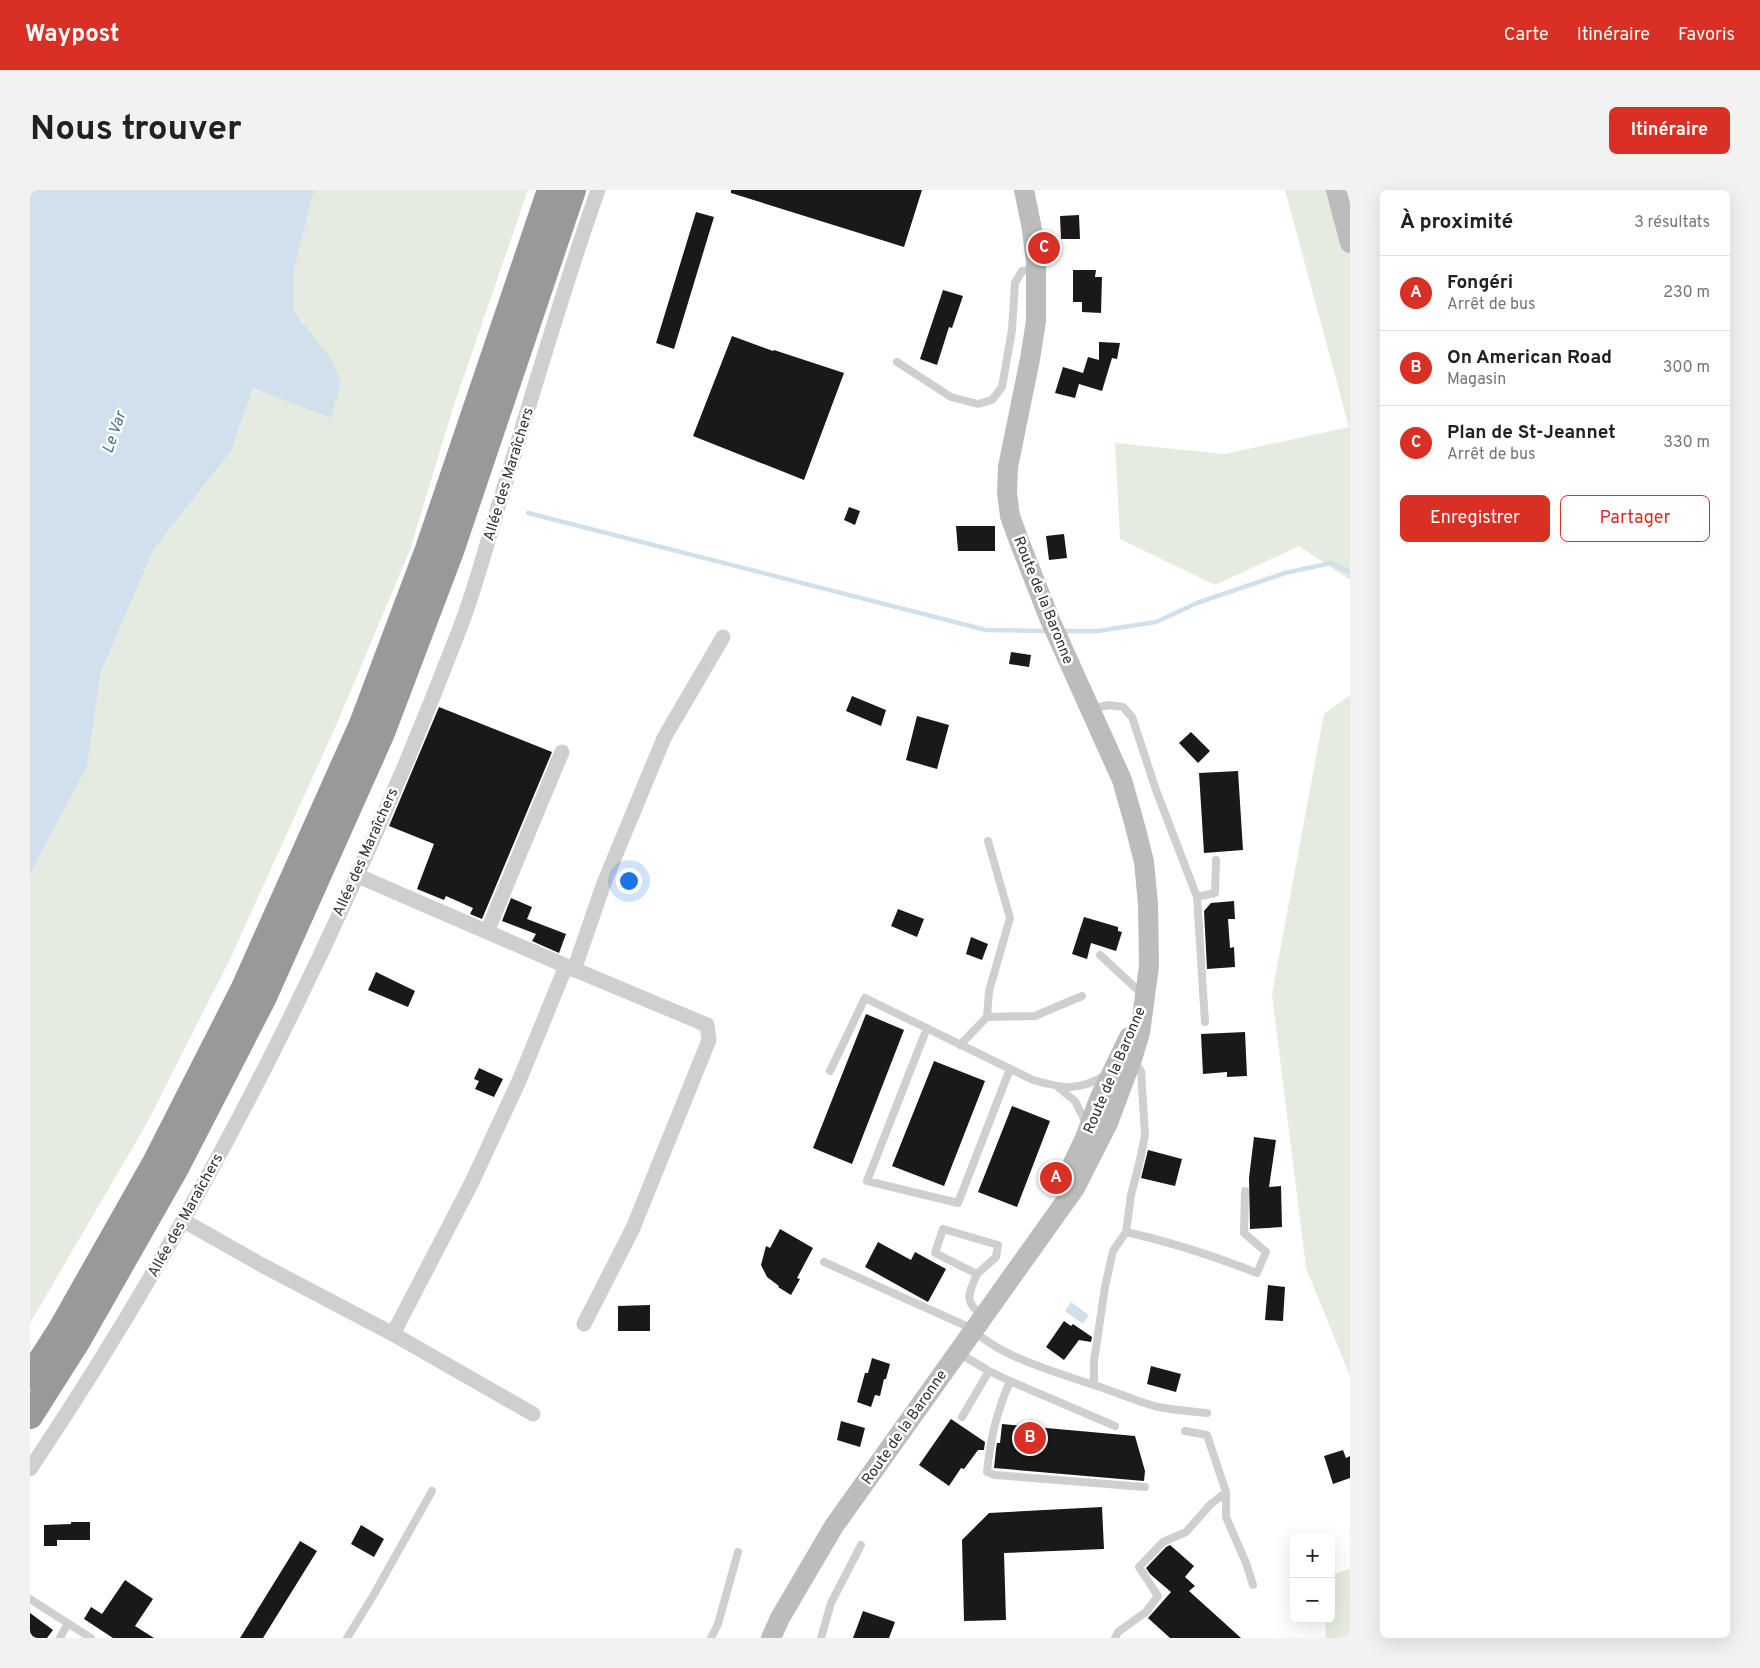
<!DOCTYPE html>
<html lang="fr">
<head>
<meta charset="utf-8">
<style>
  body { margin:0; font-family:Overpass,sans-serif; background:#f2f2f2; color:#202124 }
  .controls { position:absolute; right:15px; bottom:15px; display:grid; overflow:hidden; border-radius:8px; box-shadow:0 5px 20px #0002 }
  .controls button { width:45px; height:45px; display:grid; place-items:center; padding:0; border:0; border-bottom:1px solid #e0e0e0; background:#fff; color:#202124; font:25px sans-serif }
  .you { position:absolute; left:598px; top:690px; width:18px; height:18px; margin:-12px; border:4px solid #fff; border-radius:50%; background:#1a73e8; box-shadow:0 0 0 8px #1a73e833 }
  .badge { display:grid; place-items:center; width:32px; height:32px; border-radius:50%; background:#d93025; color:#fff; font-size:16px; font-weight:700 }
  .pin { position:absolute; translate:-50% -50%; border:2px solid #fff; box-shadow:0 1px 5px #0006 }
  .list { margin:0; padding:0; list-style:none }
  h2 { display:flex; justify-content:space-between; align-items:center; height:65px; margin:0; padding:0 20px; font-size:21px }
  h2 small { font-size:16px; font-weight:400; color:#757577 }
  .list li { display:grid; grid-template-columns:32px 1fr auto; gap:15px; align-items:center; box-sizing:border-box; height:75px; padding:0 20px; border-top:1px solid #e0e0e0 }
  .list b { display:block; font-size:19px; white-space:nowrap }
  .list p { margin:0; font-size:16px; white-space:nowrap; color:#757577 }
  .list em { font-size:16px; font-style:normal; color:#757577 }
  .actions { display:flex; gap:10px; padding:15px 20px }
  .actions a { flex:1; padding:11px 0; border:1px solid #d93025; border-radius:8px; text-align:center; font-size:18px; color:#d93025 }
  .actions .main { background:#d93025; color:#fff }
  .map { position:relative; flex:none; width:1320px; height:1448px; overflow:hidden; border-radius:8px }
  header { display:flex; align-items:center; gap:30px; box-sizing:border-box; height:70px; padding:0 25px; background:#d93025; color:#fff }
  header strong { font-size:24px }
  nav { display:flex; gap:28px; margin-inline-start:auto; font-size:18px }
  .intro { display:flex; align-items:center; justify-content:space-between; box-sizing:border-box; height:120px; padding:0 30px }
  h1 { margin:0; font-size:35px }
  .button { padding:12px 22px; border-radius:8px; background:#d93025; color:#fff; font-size:18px; font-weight:700 }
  main { display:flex; gap:30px; padding:0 30px }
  aside { flex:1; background:#fff; border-radius:8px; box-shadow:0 5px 20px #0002 }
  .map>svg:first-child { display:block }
  .green { fill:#e5ebdf }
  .water { fill:#d0e0ec }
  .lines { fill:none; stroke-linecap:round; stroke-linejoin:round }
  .stream { stroke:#d0e0ec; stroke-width:4.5 }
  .building { fill:#191919 }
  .lane { stroke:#cfcfcf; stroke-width:8 }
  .street { stroke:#cfcfcf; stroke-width:15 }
  .secondary { stroke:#bcbcbc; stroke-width:20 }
  .highway { stroke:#999; stroke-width:26 }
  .labels { text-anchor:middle; stroke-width:5; stroke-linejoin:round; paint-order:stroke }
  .street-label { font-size:15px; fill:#323232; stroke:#fff }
  .water-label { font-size:16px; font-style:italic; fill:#437092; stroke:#fff }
</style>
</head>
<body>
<header>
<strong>Waypost</strong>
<nav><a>Carte</a><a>Itinéraire</a><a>Favoris</a></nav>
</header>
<div class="intro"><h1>Nous trouver</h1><a class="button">Itinéraire</a></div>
<main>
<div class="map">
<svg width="1320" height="1448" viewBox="0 0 1320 1448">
  <rect width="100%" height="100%" fill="#fff"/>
  <!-- green -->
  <path class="green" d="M285 0H498L423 218 380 360 305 538 201 767 116 935 0 1133V684L57 577 71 482 124 359 201 261 223 197 301 228 274 133 264 121 263 85 283 5Z
    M1255 0H1320V390L1269 356 1185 395 1090 349 1085 253 1195 264 1319 237Z
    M1320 505V1186L1276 1078 1242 804 1294 524Z
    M1320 1379V1448H1296L1295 1429H1301V1385Z"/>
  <!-- water -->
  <path class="water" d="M0 0H285L283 5 263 85 264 121 301 169 311 192 301 228 223 198 201 261 124 359 71 482 57 577 0 684Z
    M1041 1112 1059 1125 1053 1134 1035 1121Z"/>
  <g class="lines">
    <!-- stream -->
    <path class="stream" d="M498 323 956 440 1019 441
      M1032 441H1068L1126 432 1167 413 1255 383 1301 373 1320 382"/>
  </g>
  <!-- building -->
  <path class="building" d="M701 0H892L874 57 701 3Z
    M666 22 684 27 644 159 626 153Z
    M1049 25 1050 49H1031L1030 26Z
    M1043 80H1066L1065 87H1072L1071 123 1052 122V112H1043Z
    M913 100 933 106 922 138 919 137 907 175 890 169Z
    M702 146 743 161 744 160 814 183 774 290 663 246Z
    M1069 152 1090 153 1087 169 1082 168 1072 201 1049 194 1045 208 1025 203 1033 177 1053 183 1058 167 1069 170Z
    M819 317 830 321 825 335 814 330Z
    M926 336H965V361H928Z
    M1034 344 1037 368 1019 370 1016 346Z
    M981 462 1001 465 999 477 979 474Z
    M822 506 856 520 851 536 816 521Z
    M409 517 522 562 452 729 440 724 443 718 416 706 414 710 387 699 404 654 359 636Z
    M887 526 919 535 907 579 876 570Z
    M1161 542 1180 561 1168 573 1149 553Z
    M1208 581 1213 660 1174 663 1169 583Z
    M481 708 502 717 497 729 536 744 529 763 502 751 506 744 472 731Z
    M1204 711 1205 729H1198L1200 758 1204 757 1205 777 1177 779 1174 721 1181 713Z
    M868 719 894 729 887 747 861 736Z
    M1054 727 1088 737V741L1092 742 1086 761 1061 753 1057 769 1042 764Z
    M941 747 958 754 952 770 936 764Z
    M346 782 385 801 378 817 338 800Z
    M836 824 874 840 822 974 783 958Z
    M1215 842 1217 886 1197 887V882L1173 884 1171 844Z
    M904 871 955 891 914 996 862 976Z
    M449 878 473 889 464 907 445 899 449 891 444 889Z
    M982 916 1020 931 987 1017 948 1002Z
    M1224 947 1246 950 1239 997 1251 996 1252 1037 1220 1039 1219 988Z
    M1118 960 1152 969 1145 996 1111 988Z
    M750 1039 783 1058 767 1088 770 1089 761 1105 748 1097 749 1096 737 1087 731 1075 736 1056 740 1058Z
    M848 1052 881 1070 885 1062 916 1079 898 1112 835 1077Z
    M1238 1095 1255 1097 1253 1131 1235 1130Z
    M620 1115V1141H588V1116Z
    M1034 1131 1041 1136 1043 1134 1062 1147 1061 1152 1049 1150 1034 1170 1016 1157Z
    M842 1168 860 1174 856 1189H854L850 1206 845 1205 841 1217 827 1212 835 1183H838Z
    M1121 1176 1151 1184 1146 1202 1117 1194Z
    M921 1229 955 1252 954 1260H948L934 1279 931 1278 919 1296 889 1275Z
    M811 1231 835 1238 830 1257 807 1250Z
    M972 1234 1105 1246 1115 1281 1114 1291 964 1278 966 1259 967 1253H970Z
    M1313 1260 1316 1268 1320 1266V1288L1303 1294 1294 1266Z
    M1072 1317 1074 1359 974 1363 976 1430 934 1431 932 1350 959 1323Z
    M41 1332H60V1350H27V1356H14V1335L41 1334Z
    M331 1335 354 1349 344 1367 321 1354Z
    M270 1351 287 1361 233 1448H210Z
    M1140 1355 1164 1376 1155 1387 1165 1396 1159 1401 1211 1448H1140L1118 1428 1141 1402 1120 1384 1116 1378 1136 1357Z
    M95 1390 123 1409 105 1436 124 1448H83L54 1429 61 1417 72 1424Z
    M833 1421 865 1432 859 1448H823Z
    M0 1423 23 1440 17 1448H0Z"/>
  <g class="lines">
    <!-- lane -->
    <path class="lane" d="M867 172 921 207 948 214 962 210 972 197 982 140 985 93 992 81 1006 79
      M1061 519 1079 515 1093 517 1102 527 1126 600 1167 707 1175 832
      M1167 707 1185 703 1186 670
      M1070 765 1110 802H1113
      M957 827 959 801 980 728 958 651
      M897 838 837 991 928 1013 980 879
      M930 855 957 827 1005 826 1052 806
      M800 881 835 808 1003 890C1032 898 1047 902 1074 886
      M1029 898 1045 911 1056 933
      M1096 1042C1141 1052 1184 1066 1227 1083L1236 1062 1214 1043 1215 1001
      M794 1072 943 1139C968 1167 1035 1185 1070 1197 1088 1203 1106 1211 1124 1216 1142 1220 1159 1221 1177 1223
      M947 1084 966 1067 968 1055 913 1039 905 1063 947 1084C939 1104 933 1110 952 1126
      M929 1163 959 1181 932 1227
      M959 1181 980 1191C966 1225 961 1245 957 1282L965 1285 1115 1297
      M980 1191 1085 1236
      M1064 1195V1171L1075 1097 1083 1061 1096 1042 1101 1005 1110 970 1115 945 1111 881 1103 870
      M1196 1302V1327L1216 1373 1223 1395
      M0 1409 61 1448
      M30 1448 38 1433
      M317 1448 343 1406 402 1301
      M681 1448 688 1434 708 1362
      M791 1448 801 1413 831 1355
      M1085 1448 1088 1442 1116 1422 1128 1406 1109 1377 1133 1352 1156 1342 1180 1315 1196 1302 1177 1245 1155 1241"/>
    <!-- street -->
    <path class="street" d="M326 685 536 776 677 835 679 850 603 1038 554 1134
      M457 742 532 562
      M544 780 574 693 634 548 693 447
      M154 1031 230 1074 363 1144 503 1224
      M363 1144 442 992 489 891 536 776
      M0 1279C176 1017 317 732 430 438 445 399 456 357 468 317 501 211 531 104 568 0"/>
    <!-- secondary -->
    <path class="secondary" d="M1306 0 1320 53
      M1043 973 1055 948 1070 907 1099 847
      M741 1448 750 1428 804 1336 1045 998 1078 933 1102 869 1110 843 1119 776 1118 714 1114 672 1105 636 1092 590 1020 430 989 351 980 326 977 303 978 277 1000 169 1006 131V71L1001 34 994 0"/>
    <!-- highway -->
    <path class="highway" d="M0 1187 31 1139 125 973 213 800 332 534 398 359 520 0
      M0 1226 47 1152 146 978 234 807 352 543 420 364 543 0"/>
  </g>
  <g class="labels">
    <!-- street labels -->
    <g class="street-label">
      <text transform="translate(478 284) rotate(-73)" y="5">Allée des Maraîchers</text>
      <text transform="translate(1014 410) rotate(68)" y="5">Route de la Baronne</text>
      <text transform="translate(335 662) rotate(-66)" y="5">Allée des Maraîchers</text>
      <text transform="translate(1084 880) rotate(-67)" y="5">Route de la Baronne</text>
      <text transform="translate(155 1025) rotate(-61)" y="5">Allée des Maraîchers</text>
      <text transform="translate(874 1237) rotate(-55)" y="5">Route de la Baronne</text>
    </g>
    <!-- water labels -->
    <g class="water-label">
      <text transform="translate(83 242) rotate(-71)" y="6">Le Var</text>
    </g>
  </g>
</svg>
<div class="controls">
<button>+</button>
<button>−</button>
</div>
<div class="you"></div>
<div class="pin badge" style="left:1026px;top:988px">A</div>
<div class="pin badge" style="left:1000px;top:1248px">B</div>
<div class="pin badge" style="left:1014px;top:58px">C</div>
</div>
<aside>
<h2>À proximité<small>3 résultats</small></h2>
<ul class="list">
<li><span class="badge">A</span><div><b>Fongéri</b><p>Arrêt de bus</p></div><em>230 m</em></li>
<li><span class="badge">B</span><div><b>On American Road</b><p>Magasin</p></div><em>300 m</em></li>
<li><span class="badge">C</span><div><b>Plan de St-Jeannet</b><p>Arrêt de bus</p></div><em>330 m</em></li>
</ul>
<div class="actions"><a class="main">Enregistrer</a><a>Partager</a></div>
</aside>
</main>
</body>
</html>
